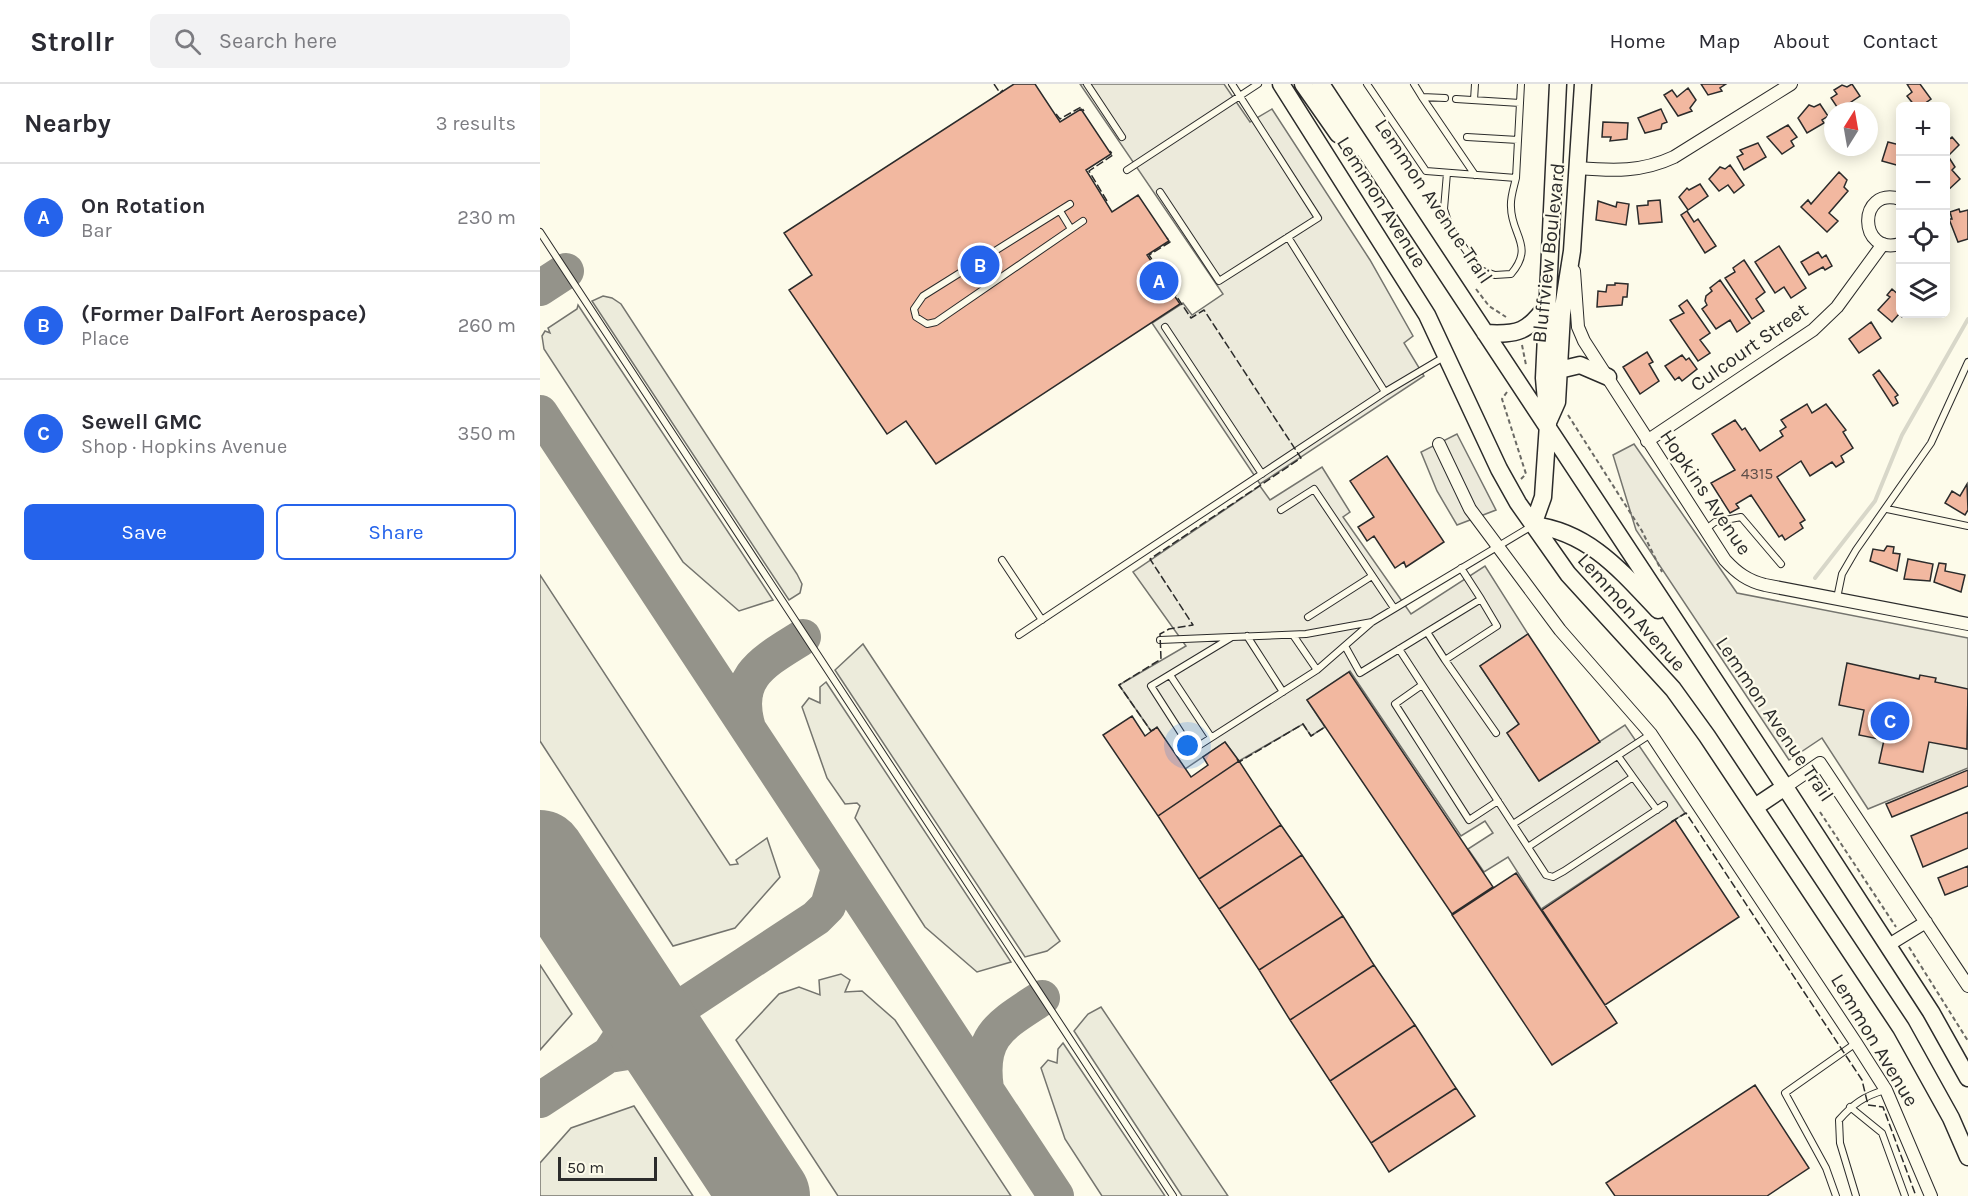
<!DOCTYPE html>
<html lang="en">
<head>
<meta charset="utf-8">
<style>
  body { margin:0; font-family:Karla,sans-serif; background:#f2f2f3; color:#2b2b33 }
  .controls { position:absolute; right:18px; top:18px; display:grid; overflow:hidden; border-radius:9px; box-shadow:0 3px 15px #0003 }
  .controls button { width:54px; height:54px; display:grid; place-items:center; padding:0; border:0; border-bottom:2px solid #e1e1e2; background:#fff; color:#2b2b33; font:30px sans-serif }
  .compass { position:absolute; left:1284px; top:18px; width:54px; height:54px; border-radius:50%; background:#fff; box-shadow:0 3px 15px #0003; rotate:11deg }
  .scale { position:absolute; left:18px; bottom:15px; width:99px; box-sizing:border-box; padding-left:6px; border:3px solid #2b2b2b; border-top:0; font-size:16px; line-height:21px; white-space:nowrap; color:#2b2b2b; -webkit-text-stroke:4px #fdfbea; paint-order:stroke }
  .you { position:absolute; left:648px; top:662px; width:21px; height:21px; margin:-15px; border:4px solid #fff; border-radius:50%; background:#1a73e8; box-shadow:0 0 0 9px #1a73e833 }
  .badge { display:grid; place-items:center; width:39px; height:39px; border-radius:50%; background:#2563eb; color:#fff; font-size:20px; font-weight:700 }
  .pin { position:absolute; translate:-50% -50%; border:3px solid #fff; box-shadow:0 2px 6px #0006 }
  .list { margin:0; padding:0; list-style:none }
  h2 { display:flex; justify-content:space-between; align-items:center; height:78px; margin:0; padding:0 24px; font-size:26px }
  h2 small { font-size:20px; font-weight:400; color:#7c7c81 }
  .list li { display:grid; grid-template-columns:39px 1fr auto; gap:18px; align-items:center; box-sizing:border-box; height:108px; padding:0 24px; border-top:2px solid #e1e1e2 }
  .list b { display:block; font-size:22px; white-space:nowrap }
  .list p { margin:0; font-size:20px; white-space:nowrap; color:#7c7c81 }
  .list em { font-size:20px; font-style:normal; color:#7c7c81 }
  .actions { display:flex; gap:12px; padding:18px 24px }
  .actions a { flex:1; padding:14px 0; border:2px solid #2563eb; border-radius:9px; text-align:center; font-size:21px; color:#2563eb }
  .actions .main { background:#2563eb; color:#fff }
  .icon { flex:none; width:33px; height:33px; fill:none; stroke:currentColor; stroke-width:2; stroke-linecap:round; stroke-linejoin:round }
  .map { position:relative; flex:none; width:1428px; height:1112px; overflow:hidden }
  header { display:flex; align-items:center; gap:36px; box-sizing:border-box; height:84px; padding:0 30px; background:#fff; border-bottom:2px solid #e1e1e2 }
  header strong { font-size:28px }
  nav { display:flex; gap:33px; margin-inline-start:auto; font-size:21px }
  .search { width:420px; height:54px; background:#f2f2f3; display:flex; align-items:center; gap:15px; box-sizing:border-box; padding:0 21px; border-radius:9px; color:#7c7c81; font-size:22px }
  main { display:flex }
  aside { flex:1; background:#fff }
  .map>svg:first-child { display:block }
  .green { fill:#ecebdb; stroke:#74746e; stroke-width:1.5 }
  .parking { fill:#eceadb; stroke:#74746e; stroke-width:1.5 }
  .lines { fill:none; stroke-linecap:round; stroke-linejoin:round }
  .stream { stroke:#d8d7c9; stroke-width:4 }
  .taxiway { stroke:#94938a; stroke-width:36 }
  .runway { stroke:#94938a; stroke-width:90 }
  .building { fill:#f2b8a0; stroke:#2b2b2b; stroke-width:1.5 }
  .service-casing { stroke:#2b2b2b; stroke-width:8 }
  .minor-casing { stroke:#2b2b2b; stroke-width:14 }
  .secondary-casing { stroke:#2b2b2b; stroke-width:19 }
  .path { stroke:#6a6964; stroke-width:2; stroke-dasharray:4.5 3; stroke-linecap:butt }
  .service { stroke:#fdfbea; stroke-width:6 }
  .minor { stroke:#fdfbea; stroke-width:12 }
  .secondary { stroke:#fdfbea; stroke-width:16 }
  .fence { stroke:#2b2b2b; stroke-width:1.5; stroke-dasharray:8 3; stroke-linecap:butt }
  .labels { text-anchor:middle; stroke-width:4.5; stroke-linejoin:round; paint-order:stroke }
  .number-label { font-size:16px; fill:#5d4e48 }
  .street-label { font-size:20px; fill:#2b2b2b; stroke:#fdfbea }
</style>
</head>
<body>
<header>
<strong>Strollr</strong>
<div class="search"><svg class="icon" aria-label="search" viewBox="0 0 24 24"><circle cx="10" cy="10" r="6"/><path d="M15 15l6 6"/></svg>Search here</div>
<nav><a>Home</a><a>Map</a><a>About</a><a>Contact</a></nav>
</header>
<main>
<aside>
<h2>Nearby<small>3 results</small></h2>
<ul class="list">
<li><span class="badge">A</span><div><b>On Rotation</b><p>Bar</p></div><em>230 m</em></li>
<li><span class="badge">B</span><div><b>(Former DalFort Aerospace)</b><p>Place</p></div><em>260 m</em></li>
<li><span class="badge">C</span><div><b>Sewell GMC</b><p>Shop · Hopkins Avenue</p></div><em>350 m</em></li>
</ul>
<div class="actions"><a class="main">Save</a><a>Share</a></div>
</aside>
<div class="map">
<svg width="1428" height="1112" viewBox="0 0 1428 1112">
  <rect width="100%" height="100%" fill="#fdfbea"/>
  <!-- green -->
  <path class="green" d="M63 212 72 214 81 220 257 490 262 500 260 509 249 516 52 217Z
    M38 221 233 516 199 527 143 478 4 265 2 252 5 247 10 249 8 244 37 225Z
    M0 491 190 781 198 780 196 776 227 754 240 793 195 844 133 862 0 657Z
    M323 560 520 857 507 867 485 873 295 586Z
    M286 598 471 878 437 888 385 843 315 734 320 722 317 719 305 720 287 694 262 623 269 614 280 619V603Z
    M0 881 32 930 0 966Z
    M301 890 310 896 305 908 322 907 355 936 471 1112H298L196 956 239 910 259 903 280 911 279 896Z
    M561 923 688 1112H642L534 947 548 930Z
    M523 959 625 1112H562L525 1055 501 984 508 976 517 979 518 965Z
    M94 1022 153 1112H0V1079L31 1044Z"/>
  <!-- parking -->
  <path class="parking" d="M540 0H684L710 38 732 25 830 176 873 252 864 259 884 292 720 400 612 239 643 219 652 231 683 210Z
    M917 350 956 426 917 441 897 407 881 368Z
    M1094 360 1197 509 1428 554V684L1328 725 1282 654 1249 676 1096 446 1073 371Z
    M782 383 810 428 803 433 871 530 945 482 988 550 940 582 979 640 967 649 999 697 1085 641 1145 729 1001 825 968 773 944 788 928 765 953 749 945 737 921 752 810 587 767 616 785 643 771 652 763 640 699 677 685 658 645 685 617 644 611 647 579 601 646 562 593 488 720 402 730 416Z"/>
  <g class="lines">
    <!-- stream -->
    <path class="stream" d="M1275 494 1335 417 1362 351 1428 235"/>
    <!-- taxiway -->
    <path class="taxiway" d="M0 204 26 187
      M0 329 516 1112
      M208 644C192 592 225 577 263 553
      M17 802 78 895 87 914 85 947 69 971 100 966 128 974 147 997 219 1109
      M446 1005C438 951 461 941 502 914
      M0 1016 276 834 288 822 298 788"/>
    <!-- runway -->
    <path class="runway" d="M0 771 225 1112"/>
  </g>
  <!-- building -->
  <path class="building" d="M474 0H495L520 38 541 25 571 70 546 86 572 128 598 111 629 157 607 171 640 220 396 380 366 337 347 350 249 206 272 191 244 149Z
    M1161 0H1186L1180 4 1182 7 1168 11Z
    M1312 0 1320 12 1299 26 1291 14 1297 10 1294 6 1302 1 1307 3Z
    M1367 0H1380L1391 15 1381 22H1375L1367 12 1372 8Z
    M1148 4 1156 16 1150 24 1152 27 1138 32 1124 11 1132 6 1137 13Z
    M1280 20 1288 32 1282 36 1284 39 1267 49 1258 34 1269 21 1274 23Z
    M1121 25 1127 38 1122 40 1121 45 1105 49 1098 34Z
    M1063 38 1088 39 1087 55 1070 57 1071 53H1062Z
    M1248 41 1257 53 1251 57 1254 62 1242 70 1227 53Z
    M1412 53 1419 61 1408 72 1415 83 1412 86 1420 95 1406 108V58Z
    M1348 58 1360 61V82L1342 77Z
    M1218 59 1226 73 1204 86 1197 73 1203 70 1200 66Z
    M1190 81 1204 101 1194 109 1188 101 1179 107 1169 95 1180 83 1185 85Z
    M1299 88 1307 96 1304 103 1308 107 1289 129 1298 137 1287 148 1261 123 1268 116 1271 120Z
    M1160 100 1168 112 1148 126 1139 113 1147 104 1149 106Z
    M1120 116 1122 138 1099 140 1097 122 1108 121V117Z
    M1058 117 1076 123 1077 118 1089 120 1086 141 1056 136Z
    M1419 125 1420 128 1428 126V155L1418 158 1409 135H1412L1410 128Z
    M1147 127 1154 138 1158 135 1176 162 1165 169 1141 131Z
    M1239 162 1266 204 1251 214 1244 203 1235 209 1215 178Z
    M1278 168 1282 174 1286 171 1292 182 1285 186 1283 183 1269 191 1261 178Z
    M1204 176 1225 208 1216 215 1224 227 1212 235 1185 194 1195 188 1193 184Z
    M1180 196 1210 239 1197 248 1190 236 1176 245 1162 225 1167 221 1165 217 1166 212 1172 207 1170 204Z
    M1075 199 1088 200 1087 213H1083L1082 221 1057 223 1058 207 1066 208 1067 201H1075Z
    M1352 205 1360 212V230H1364L1362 233 1359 230 1352 238 1338 226 1350 213 1347 211Z
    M1147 216 1170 249 1160 256 1170 269 1158 277 1130 236 1144 229 1139 222Z
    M1331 238 1341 254 1319 269 1309 255Z
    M1107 268 1113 278 1109 280 1119 297 1100 310 1083 283Z
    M1142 271 1146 276 1149 274 1157 285 1142 297 1139 293 1135 296 1125 282Z
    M1339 286 1358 311 1355 313 1358 319 1353 322 1333 291Z
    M1267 320 1272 329 1286 320 1306 346 1303 348 1313 364 1301 372 1304 378 1296 383 1292 378 1270 392 1261 377 1237 393 1265 436 1260 439 1263 444 1245 456 1242 451 1239 453 1211 411 1196 420 1199 424 1190 429 1171 399 1195 386 1172 350 1195 336 1202 346 1205 344 1220 367 1243 352 1240 347 1246 343 1241 336Z
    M847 372 904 458 866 483 864 478 855 484 834 452 827 457 818 443 834 433 810 397Z
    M1427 400 1428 426 1425 431 1405 419 1412 407 1420 412Z
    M1347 462 1354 463 1353 469 1360 470 1357 487 1330 477 1333 465 1344 467Z
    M1368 475 1393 480 1390 497 1364 495Z
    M1399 479 1406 480 1405 487 1425 491 1421 508 1394 498Z
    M988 550 1060 658 999 697 967 649 979 640 940 582Z
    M1307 579 1379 595 1380 591 1396 594 1395 598 1428 605 1427 665 1389 658 1383 688 1339 679 1344 656 1319 651 1324 626 1299 621Z
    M809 588 953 803 912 830 767 616Z
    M592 632 605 652 617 643 651 693 668 681 663 673 685 658 699 677 618 732 563 651Z
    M699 677 741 741 659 795 618 732Z
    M1428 686V702L1352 733 1346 720Z
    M1428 728V764L1383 783 1371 752Z
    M1135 736 1199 833 1065 921 1002 826Z
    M741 741 762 771 679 825 659 795Z
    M762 771 803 832 719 886 679 825Z
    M1428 782V802L1405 811 1398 794Z
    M976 789 1077 939 1012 981 912 831Z
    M803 832 834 881 750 936 719 886Z
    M834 881 875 941 790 997 750 936Z
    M875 941 916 1004 831 1059 790 997Z
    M1215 1001 1269 1084 1227 1112H1075L1066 1099Z
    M916 1004 935 1032 849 1088 831 1059Z"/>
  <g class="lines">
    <!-- service casing -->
    <g class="service-casing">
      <path id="service" d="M547 0 582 53
        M827 0 886 87 976 94 980 19 916 15
        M874 0 882 13 905 14
        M882 13 935 91
        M934 16 935 0
        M980 19 981 0
        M927 53 978 56
        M587 86 718 0
        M907 89 904 125 910 144 940 186 955 191 971 190C995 162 971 151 971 123 970 114 974 103 976 94
        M620 108 679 197 778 134 692 0
        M530 120 383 212 374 225 376 233 387 240 396 238 543 137
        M520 127 531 145
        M0 148 633 1112
        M748 153 845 308 904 273
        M625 243 722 390
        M1347 425 1428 442
        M741 426 774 405 854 524
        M1165 446 1175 438 1201 433 1241 480
        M462 476 502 536
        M1297 514 1302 490 1316 466 1391 359 1428 278
        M768 533 832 492
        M832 538 766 550 692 553 611 602 652 666 777 586 832 538 992 442
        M887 548 905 576 957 542 941 515
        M479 551 845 308
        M753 551 777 586
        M707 552 743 608
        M620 556 691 553
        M805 562 820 589 941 515 921 484
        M859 565 1006 791 1013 793 1024 787 1124 721
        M905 576 956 649
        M630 591 671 653
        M882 601 855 620 929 736 958 717
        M1078 672 1093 693
        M973 740 1111 650
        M988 763 1093 693 1117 726
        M1310 1023 1342 1049 1365 1112
        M1296 1112 1286 1084 1245 1009 1316 959
        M1316 1112 1300 1059 1299 1036C1313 1020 1324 1012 1345 1006"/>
    </g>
    <!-- minor casing -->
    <g class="minor-casing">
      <path id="minor" d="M1038 84C1074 87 1102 88 1134 73L1251 0
        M1360 115C1317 102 1318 172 1360 160
        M1034 187 1038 243 1044 257 1185 476C1197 489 1208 497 1225 501L1428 540
        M1107 357 1273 246 1297 223 1343 160
        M899 360 930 425 1020 546 1111 650 1316 959 1346 1006 1391 1112
        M1245 703 1280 679 1428 902
        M1347 862 1386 838"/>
    </g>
    <!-- secondary casing -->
    <g class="secondary-casing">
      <path id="secondary" d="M741 0 887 231 959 385 978 419 1028 490 1133 605 1167 652 1361 944 1411 1034 1428 1073
        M763 0 798 50 822 64
        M781 0 1245 703 1391 928 1428 994
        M945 249C978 251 988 248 1007 221
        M1019 286 1040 281 1068 293
        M1009 336 1017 318 1022 230 1032 167 1043 0
        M993 441 1003 413 1008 340 1004 294 1018 0
        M993 441C1049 448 1081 487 1118 526
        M1215 723 1245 703"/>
    </g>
    <!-- path -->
    <path class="path" d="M936 205 949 222 966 233
      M982 261 986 281
      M967 308 962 315 986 390 981 395
      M1028 331 1102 447 1122 488
      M1280 728 1356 843
      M1369 863 1428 957"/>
    <!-- service -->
    <use href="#service" class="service"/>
    <!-- minor -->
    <use href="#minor" class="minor"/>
    <!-- secondary -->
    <use href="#secondary" class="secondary"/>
    <!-- fence -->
    <path class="fence" d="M454 0 460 9 463 6
      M516 30 520 35 541 23 544 27
      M567 117 549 87 573 71 570 67
      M615 645 611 647 579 601 621 575 620 550 629 545 653 541 610 475 761 374 664 226 651 234 609 171 630 158 627 154
      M697 675 699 678 763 640 771 652 785 643 784 641
      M1131 738 1146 729 1322 996 1328 1021 1343 1023 1376 1112"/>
  </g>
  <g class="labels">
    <!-- number labels -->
    <g class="number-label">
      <text x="1217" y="395">4315</text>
    </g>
    <!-- street labels -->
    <g class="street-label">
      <text transform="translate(894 117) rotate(56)" y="7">Lemmon Avenue Trail</text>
      <text transform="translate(842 118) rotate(58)" y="7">Lemmon Avenue</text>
      <text transform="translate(1008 169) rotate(-84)" y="7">Bluffview Boulevard</text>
      <text transform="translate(1209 263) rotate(-35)" y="7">Culcourt Street</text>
      <text transform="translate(1166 408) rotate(56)" y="7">Hopkins Avenue</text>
      <text transform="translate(1092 528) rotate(48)" y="7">Lemmon Avenue</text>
      <text transform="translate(1235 635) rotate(56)" y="7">Lemmon Avenue Trail</text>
      <text transform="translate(1335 956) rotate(59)" y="7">Lemmon Avenue</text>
    </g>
  </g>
</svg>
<div class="controls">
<button>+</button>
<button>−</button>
<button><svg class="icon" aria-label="locate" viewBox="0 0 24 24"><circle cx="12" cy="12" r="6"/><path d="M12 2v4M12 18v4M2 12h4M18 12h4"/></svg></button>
<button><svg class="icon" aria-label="layers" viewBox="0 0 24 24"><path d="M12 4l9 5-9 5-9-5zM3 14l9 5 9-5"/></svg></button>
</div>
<svg class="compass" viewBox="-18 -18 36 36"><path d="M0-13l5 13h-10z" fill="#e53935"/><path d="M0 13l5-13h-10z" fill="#7c7c81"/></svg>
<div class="scale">50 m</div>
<div class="you"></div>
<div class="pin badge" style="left:619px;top:197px">A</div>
<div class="pin badge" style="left:440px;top:181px">B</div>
<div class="pin badge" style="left:1350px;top:637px">C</div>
</div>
</main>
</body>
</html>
